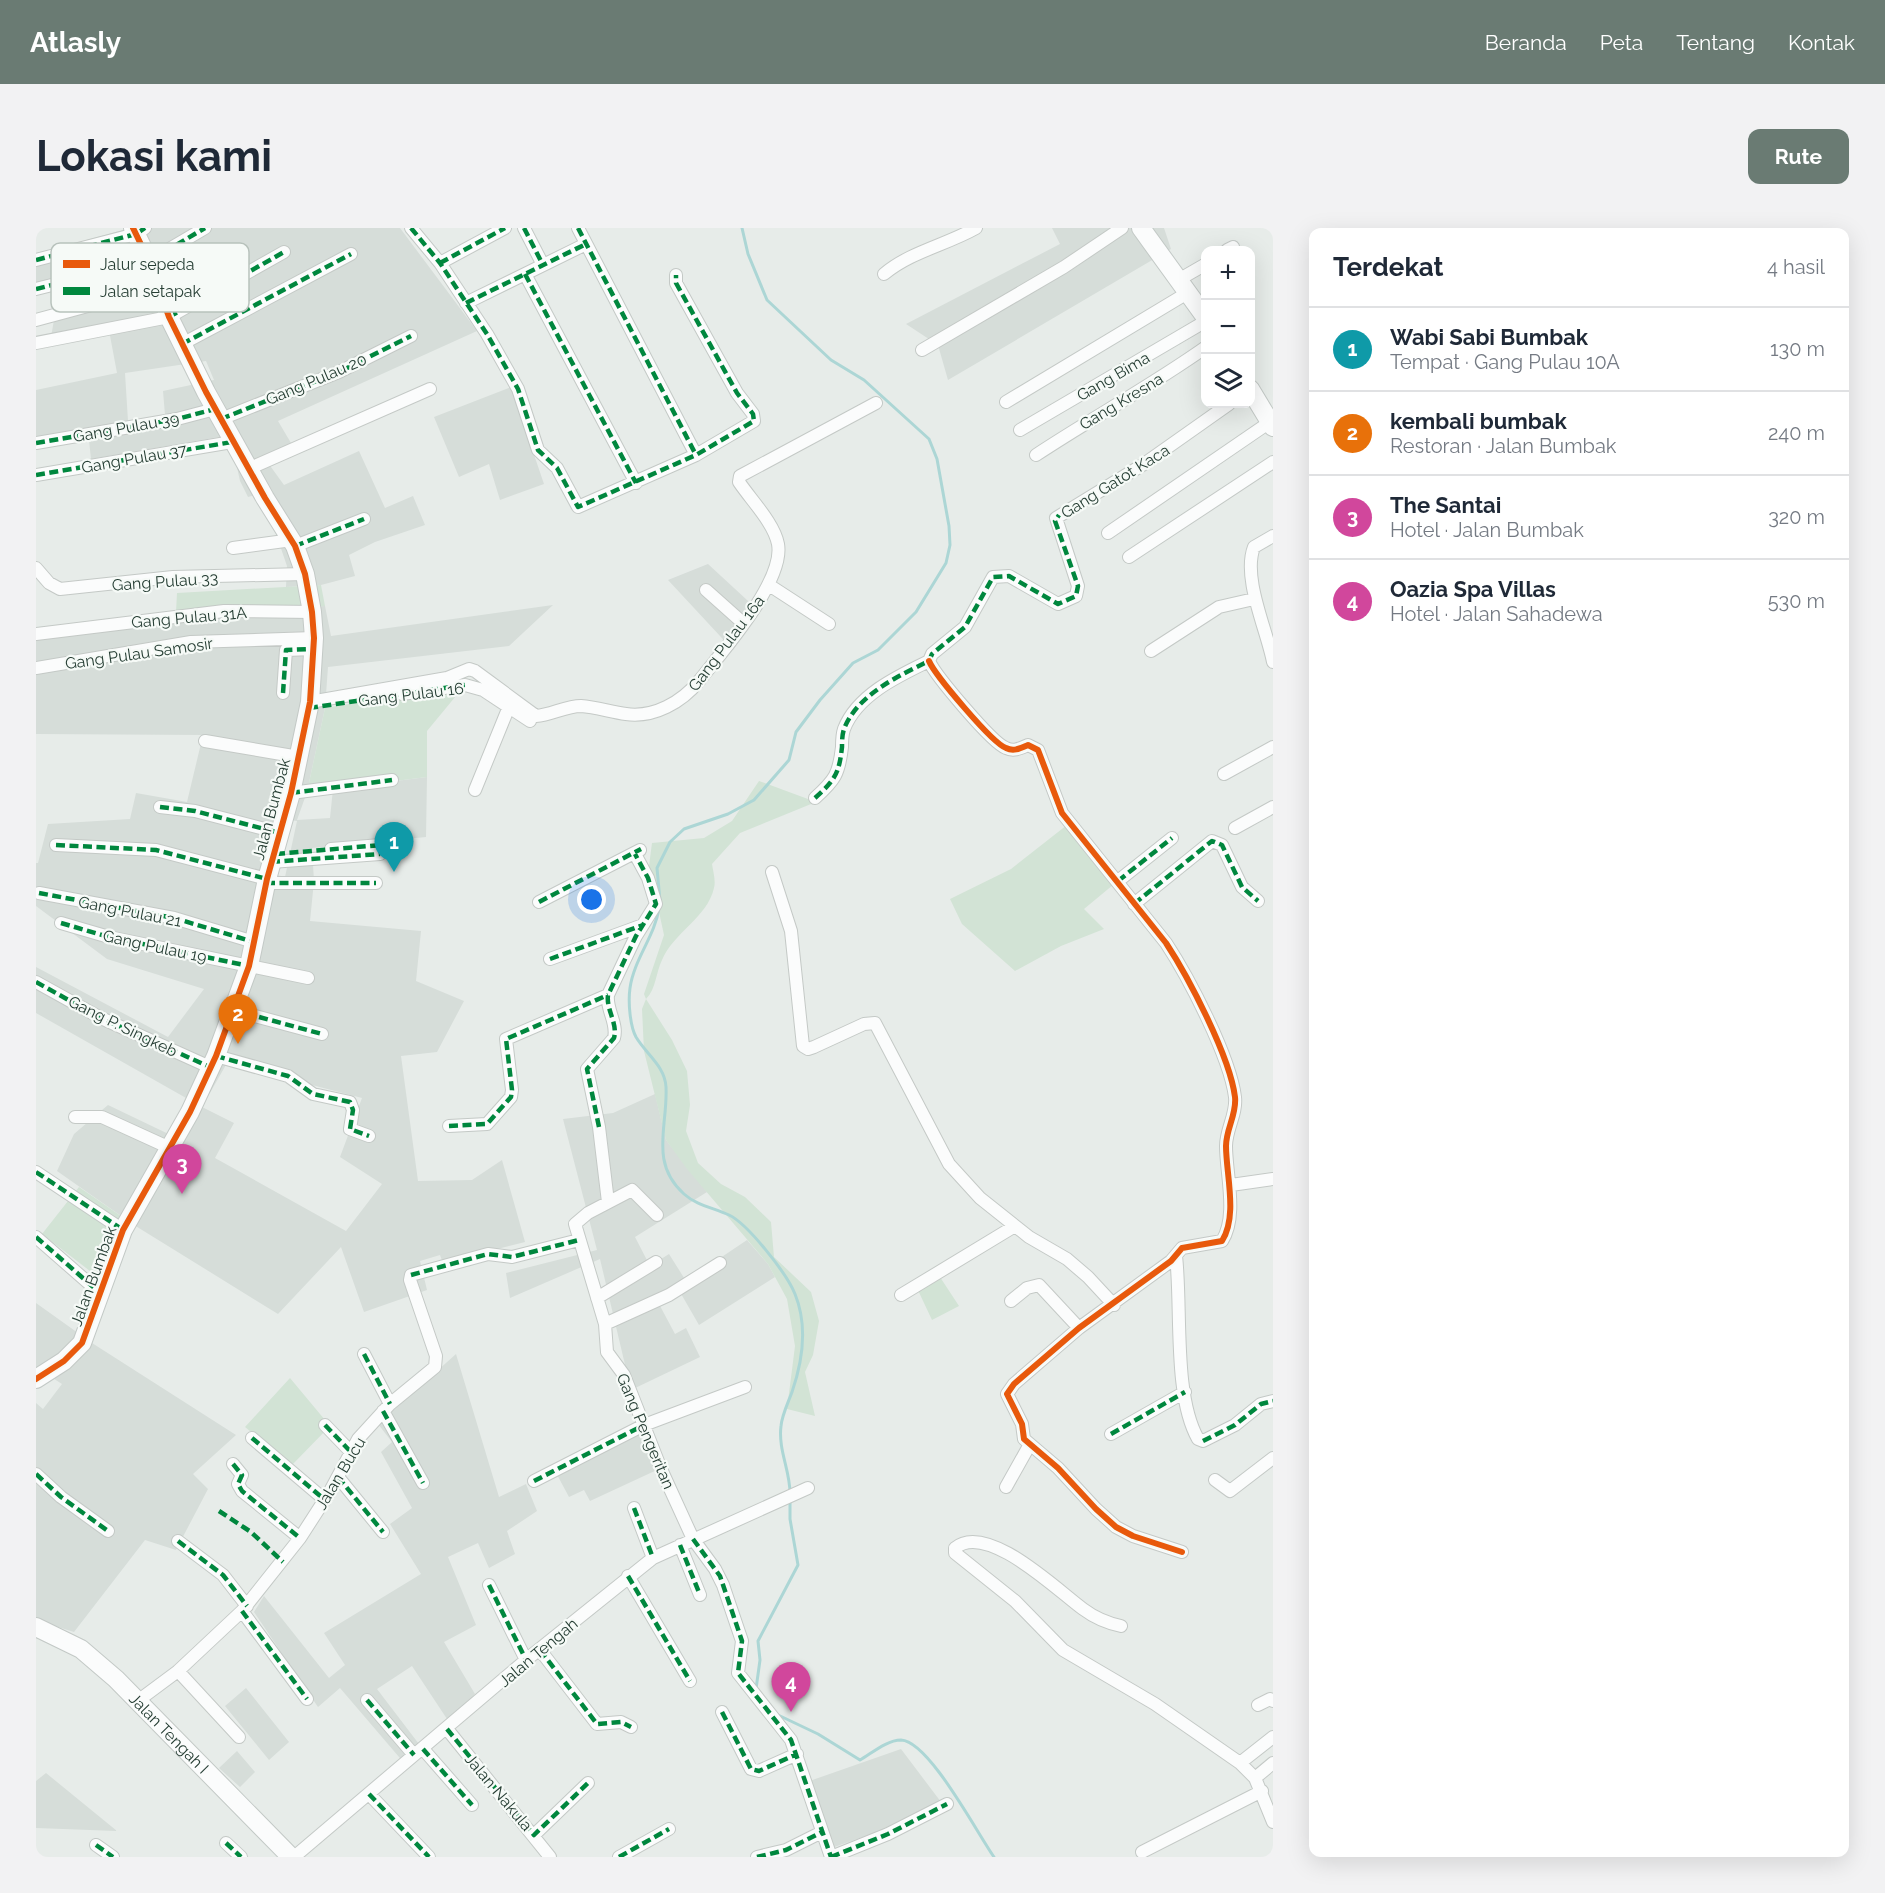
<!DOCTYPE html>
<html lang="id">
<head>
<meta charset="utf-8">
<style>
  body { margin:0; font-family:Raleway,sans-serif; background:#f2f2f3; color:#1f2937 }
  .controls { position:absolute; right:18px; top:18px; display:grid; overflow:hidden; border-radius:12px; box-shadow:0 6px 24px #0002 }
  .controls button { width:54px; height:54px; display:grid; place-items:center; padding:0; border:0; border-bottom:2px solid #e0e1e3; background:#fff; color:#1f2937; font:30px sans-serif }
  .you { position:absolute; left:556px; top:672px; width:21px; height:21px; margin:-15px; border:4px solid #fff; border-radius:50%; background:#1a73e8; box-shadow:0 0 0 9px #1a73e833 }
  .badge { display:grid; place-items:center; width:39px; height:39px; border-radius:50%; background:#6a7b73; color:#fff; font-size:20px; font-weight:700 }
  .pin { position:absolute; translate:-50% -50px; filter:drop-shadow(0 2px 3px #0008) }
  .pin::after { content:''; position:absolute; top:32px; width:21px; height:18px; background:inherit; clip-path:polygon(0 0,100% 0,50% 100%) }
  .list { margin:0; padding:0; list-style:none }
  h2 { display:flex; justify-content:space-between; align-items:center; height:78px; margin:0; padding:0 24px; font-size:26px }
  h2 small { font-size:20px; font-weight:400; color:#747a83 }
  .list li { display:grid; grid-template-columns:39px 1fr auto; gap:18px; align-items:center; box-sizing:border-box; height:84px; padding:0 24px; border-top:2px solid #e0e1e3 }
  .list b { display:block; font-size:22px; white-space:nowrap }
  .list p { margin:0; font-size:20px; white-space:nowrap; color:#747a83 }
  .list em { font-size:20px; font-style:normal; color:#747a83 }
  .icon { flex:none; width:33px; height:33px; fill:none; stroke:currentColor; stroke-width:2; stroke-linecap:round; stroke-linejoin:round }
  .map { position:relative; flex:none; width:1237px; height:1629px; overflow:hidden; border-radius:12px }
  header { display:flex; align-items:center; gap:36px; box-sizing:border-box; height:84px; padding:0 30px; background:#6a7b73; color:#fff }
  header strong { font-size:28px }
  nav { display:flex; gap:33px; margin-inline-start:auto; font-size:21px }
  .intro { display:flex; align-items:center; justify-content:space-between; box-sizing:border-box; height:144px; padding:0 36px }
  h1 { margin:0; font-size:42px }
  .button { padding:15px 27px; border-radius:12px; background:#6a7b73; color:#fff; font-size:21px; font-weight:700 }
  main { display:flex; gap:36px; padding:0 36px }
  aside { flex:1; background:#fff; border-radius:12px; box-shadow:0 6px 24px #0002 }
  .map>svg:first-child { display:block }
  .built { fill:#d6ddd9; fill-rule:evenodd }
  .green { fill:#d2e3d5 }
  .lines { fill:none; stroke-linecap:round; stroke-linejoin:round }
  .stream { stroke:#acd6d5; stroke-width:3 }
  .street-casing { stroke:#c4c9c6; stroke-width:14 }
  .secondary-casing { stroke:#c3c9c6; stroke-width:20 }
  .street { stroke:#fbfcfc; stroke-width:12 }
  .secondary { stroke:#fbfcfc; stroke-width:18 }
  .quiet { stroke:#00873e; stroke-width:4.5; stroke-dasharray:9 4.5; stroke-linecap:butt }
  .cycleway-casing { stroke:#f6faf7; stroke-width:10 }
  .cycleway { stroke:#e8590c; stroke-width:6 }
  .labels { text-anchor:middle; stroke-width:4.5; stroke-linejoin:round; paint-order:stroke }
  .street-label { font-size:16px; fill:#263e34; stroke:#f6faf7 }
  .key { fill:#f6faf7; stroke:#b8c2bc; stroke-width:1.5 }
  .key-label { font-size:16px; fill:#263e34 }
</style>
</head>
<body>
<header>
<strong>Atlasly</strong>
<nav><a>Beranda</a><a>Peta</a><a>Tentang</a><a>Kontak</a></nav>
</header>
<div class="intro"><h1>Lokasi kami</h1><a class="button">Rute</a></div>
<main>
<div class="map">
<svg width="1237" height="1629" viewBox="0 0 1237 1629">
  <rect width="100%" height="100%" fill="#e7ece9"/>
  <!-- built -->
  <path class="built" d="M94 0H364L441 103 242 193 255 215 227 228 248 257 323 223 349 280 377 268 389 297 339 314 313 327 319 348 285 357 250 359 251 338 226 265 212 269 204 253 194 207 55 231 52 203 0 212V162L81 145 72 97 15 109 21 75 20 55 0 59V26ZM170 133 178 152 127 163 129 187 92 193 89 145Z
    M1016 0H1128L1135 21 912 152 902 117 870 96 1024 16Z
    M475 159 508 256 464 272 453 236 423 249 398 189Z
    M672 336 724 384 697 422 632 352Z
    M517 377 473 418 292 439 289 480 271 564 261 592 294 590 297 561 391 549 390 609 276 620 278 653 274 693 385 703 380 753 428 773 401 824 365 828 382 953 436 952 466 932 489 1014 407 1035 404 1027 384 1033 391 1062 328 1084 305 1019 242 1086 98 997 21 943 38 906 72 877 145 912 166 879 0 785V739L132 809 168 761 71 731 0 678V635H2L12 596 94 591 100 565 151 574 167 507 0 506V405L140 384 289 378 295 408ZM246 591 261 593 249 649 233 645ZM191 835 326 870 304 929 346 956 310 1003 179 930 198 895 166 879Z
    M619 866 630 912 671 964 599 1009 614 1038 633 1026 650 1053 711 1012 732 1036 739 1049 663 1097 644 1064 623 1076 639 1106 650 1100 664 1129 595 1162 564 1031 474 1070 470 1045 561 1022 527 891 577 885Z
    M0 1075 56 1115 200 1207 157 1246 172 1261 140 1322 109 1312 38 1404 0 1392V1175L7 1181 26 1156 12 1147 0 1154Z
    M420 1126 463 1269 490 1256 501 1283 471 1303 479 1326 453 1340 442 1315 412 1329 440 1397 408 1414 439 1466 413 1494 376 1438 341 1461 386 1520 369 1536 304 1460 282 1479 218 1384 228 1368 293 1450 309 1437 288 1405 385 1346 354 1296 376 1280 345 1224 356 1214 342 1196Z
    M604 1197 623 1241 554 1273 548 1262 533 1269 518 1241Z
    M210 1460 253 1514 233 1532 189 1478Z
    M865 1521 905 1574 880 1590 790 1622 765 1556Z
    M201 1523 219 1544 204 1559 183 1540Z
    M10 1545 81 1603 0 1600V1553Z"/>
  <!-- green -->
  <path class="green" d="M285 357 289 378 140 384 141 365Z
    M429 457 391 503V549L271 564 289 480Z
    M723 553 780 574 704 605 676 636C677 643 680 653 678 660 671 690 638 704 626 732 620 744 620 761 610 771L636 812 651 843 654 877 650 903 662 935 685 956 709 969 735 994 738 1029 775 1064 783 1093 777 1127 769 1144 779 1188 751 1181 759 1118 751 1071 732 1036 651 941 630 912 608 823 606 781 610 771 608 766 628 707 613 638 616 615 668 610 696 593Z
    M1031 597 1083 652 1048 681 1068 701 1025 718 979 743 926 696 914 671 975 641Z
    M43 959 98 997 76 1060 6 1006Z
    M904 1049 923 1078 896 1092 880 1058Z
    M254 1150 294 1198 256 1237 209 1199Z"/>
  <g class="lines">
    <!-- stream -->
    <path class="stream" d="M624 673 621 640 634 614 648 601 692 586 718 572 753 532 760 504 784 472 817 435 842 422 880 384 910 335 914 317 913 298 901 231 893 211 828 152 795 132 731 72 712 26 706 0
      M623 680C619 708 598 731 594 760 592 774 594 798 600 809 610 826 629 838 630 859 632 898 613 935 648 966 660 977 678 980 693 987 712 996 751 1046 759 1066 772 1098 767 1132 756 1164 752 1175 746 1187 745 1198 742 1222 754 1242 754 1265
      M720 1461 724 1432 722 1413 762 1337 754 1291V1272
      M742 1487 782 1506 824 1532C836 1525 851 1512 865 1512 893 1513 941 1605 958 1629"/>
    <!-- street casing -->
    <g class="street-casing">
      <path id="street" d="M375 0 404 35 451 106 482 161 502 222 521 240 542 279 660 227 718 193 717 186 701 165 640 55V47
        M488 0 507 37
        M542 0 660 227
        M1191 22 1197 19
        M0 32 100 6 109 0
        M404 35 469 0
        M489 46 600 255
        M848 46C874 24 910 17 940 0
        M1144 51 1170 36
        M0 61 113 33 169 0
        M430 75 550 16
        M0 92 122 59
        M0 115 133 89 248 24
        M146 116 315 26
        M886 122 1028 39 1086 0
        M970 174 1153 64
        M185 191 303 144 375 108
        M984 202 1170 93
        M0 215 141 191 179 181
        M1000 227C1056 190 1115 158 1170 119
        M212 241 394 161
        M0 247 196 214
        M1072 305 1234 194
        M1237 308 1218 319C1206 350 1231 402 1237 434
        M259 318 328 291
        M197 320 256 312
        M1093 329 1237 234
        M0 340 13 355 24 361 137 349 269 346
        M733 357 793 396
        M670 362 707 395
        M0 406 188 383 276 384
        M1115 423 1183 379 1218 371
        M893 433C899 447 956 515 970 520 978 524 985 520 992 517L1002 522 1026 585 1130 715C1153 750 1194 829 1199 869 1201 886 1190 901 1190 918 1190 946 1202 988 1186 1013L1146 1020 1135 1033 1043 1100 978 1156 971 1166 986 1196 988 1211 1022 1240 1060 1281 1080 1299 1097 1308 1146 1324
        M893 433 896 426 929 399 957 349 973 348 1022 376 1040 368 1042 358 1020 290 1108 236 1193 176
        M0 440 155 414 278 410
        M247 465 250 422 277 421
        M366 466 429 457 447 462 494 493
        M274 474 411 450 433 441 439 443 500 488C515 487 530 478 545 478 560 479 575 484 590 486 618 490 646 474 663 453 685 425 749 353 742 316 738 295 715 272 703 254L704 248 840 175
        M169 513 263 529
        M1188 546 1237 519
        M439 562 472 481
        M255 565 356 552
        M779 570C799 552 803 546 806 519 806 514 806 507 808 501 821 467 862 448 893 433
        M124 579 159 583 244 605
        M1199 600 1237 579
        M20 617 120 622 231 651
        M295 621 345 617
        M235 634 344 626
        M736 644 755 703 767 818 772 821 778 819 828 796 839 795 913 936 944 970 993 1009 1031 1031 1052 1049 1078 1077
        M1082 653 1136 610
        M230 655H340
        M3 665 138 690 218 714
        M503 674 604 622
        M1098 676 1176 613 1186 617 1206 659 1222 673
        M25 695 73 709 272 750
        M514 731 607 697
        M0 754 65 790 176 840
        M197 782 286 806
        M180 828 252 848 277 866 314 874 317 882 314 901 333 908
        M39 889H66L134 920
        M413 898 451 896 475 869 476 862 470 811 572 767
        M0 944 87 1002
        M1195 957 1237 951
        M572 974 563 899 551 841 578 810C582 795 570 782 572 767L600 708 620 676 612 650 599 626
        M621 987 596 962 552 985 539 996 569 1096 571 1124 588 1147 625 1241 657 1311 679 1341 687 1357 706 1413 702 1445 755 1512 795 1629
        M0 1009 64 1065
        M1140 1028C1146 1080 1137 1167 1162 1211L1167 1213 1199 1197 1225 1176 1237 1173
        M865 1067 979 998
        M561 1070 620 1034
        M975 1073 991 1060 1003 1057 1043 1100
        M569 1096 633 1067 684 1035
        M328 1126 354 1176
        M347 1183 387 1255
        M289 1197 314 1223
        M1075 1206 1149 1164
        M216 1210 289 1272
        M197 1236 206 1247 202 1256 206 1263 264 1310
        M0 1246 25 1269 72 1303
        M302 1249 347 1304
        M1179 1252 1194 1263 1237 1230
        M498 1253 608 1197 709 1159
        M970 1259 993 1218
        M598 1280 617 1330
        M142 1313 187 1347 211 1378
        M644 1317 664 1367
        M592 1348 654 1453
        M453 1357 490 1432
        M206 1383 271 1471
        M1085 1398C1071 1395 1059 1390 1047 1381 1022 1363 951 1293 919 1320V1325L979 1373 1027 1422 1119 1476 1204 1535 1219 1550 1237 1594
        M504 1422 561 1496 585 1494 595 1499
        M142 1443 203 1509
        M103 1472 142 1443 206 1383 264 1310 293 1265 322 1211 354 1176 399 1139 400 1128 374 1052 375 1047 452 1026 476 1029 543 1012
        M331 1472 378 1527
        M1222 1477 1234 1471 1237 1473
        M686 1484 715 1541 723 1543 761 1526
        M411 1501 514 1629
        M387 1521 436 1577
        M1204 1535 1237 1509
        M1219 1550 1237 1535
        M333 1566 393 1629
        M498 1607 552 1555
        M190 1615 205 1629
        M60 1617 77 1629
        M1106 1624 1226 1563
        M258 1629 490 1432 617 1330 772 1260
        M583 1629 633 1601
        M721 1629 750 1622 786 1604
        M795 1629 852 1606 911 1576"/>
    </g>
    <!-- secondary casing -->
    <g class="secondary-casing">
      <g id="secondary">
        <path d="M1105 0 1170 90"/>
        <path d="M1214 161 1237 199"/>
        <path d="M0 1151 28 1133 46 1115 87 1002 154 884 180 828 213 738 231 651 255 565 274 474 278 410 276 384 269 346 259 318 229 270 170 164 133 89 113 33 97 0"/>
        <path id="s1" d="M0 1399 45 1421 80 1451 255 1629"/>
      </g>
    </g>
    <!-- street -->
    <use href="#street" class="street"/>
    <!-- secondary -->
    <use href="#secondary" class="secondary"/>
    <!-- quiet -->
    <path class="quiet" d="M375 0 404 35 451 106 482 161 502 222 521 240 542 279 660 227 718 193 717 186 701 165 640 55V47
      M488 0 507 37
      M542 0 660 227
      M0 32 100 6 109 0
      M404 35 469 0
      M489 46 600 255
      M0 61 113 33 169 0
      M430 75 550 16
      M133 89 248 24
      M146 116 315 26
      M185 191 303 144 375 108
      M0 215 141 191 179 181
      M0 247 196 214
      M259 318 328 291
      M893 433 896 426 929 399 957 349 973 348 1022 376 1040 368 1042 358 1019 293 1023 287
      M247 465 250 422 277 421
      M273 480 429 457
      M255 565 356 552
      M779 570C799 552 803 546 806 519 806 514 806 507 808 501 821 467 862 448 893 433
      M124 579 159 583 244 605
      M20 617 120 622 231 651
      M240 626 345 617
      M235 634 344 626
      M1082 653 1136 610
      M230 655H340
      M3 665 138 690 218 714
      M503 674 605 621
      M1098 676 1176 613 1186 617 1206 659 1222 673
      M25 695 73 709 213 738
      M514 731 607 697
      M0 754 65 790 176 840
      M197 782 286 806
      M180 828 252 848 277 866 314 874 317 882 314 901 333 908
      M413 898 451 896 475 869 476 862 470 811 572 767
      M563 899 551 841 578 810C582 795 570 782 572 767L600 708 620 676 612 650 599 626
      M0 944 87 1002
      M0 1009 64 1065
      M375 1047 452 1026 476 1029 543 1012
      M328 1126 354 1176
      M347 1183 387 1255
      M289 1197 314 1223
      M1075 1206 1149 1164
      M216 1210 289 1272
      M1167 1213 1199 1197 1225 1176 1237 1173
      M197 1236 206 1247 202 1256 206 1263 264 1310
      M0 1246 25 1269 72 1303
      M302 1249 347 1304
      M498 1253 608 1197
      M598 1280 617 1330
      M183 1283 215 1304 247 1334
      M657 1311 684 1348 706 1413 702 1445 755 1512 795 1629
      M142 1313 187 1347 211 1378
      M644 1317 664 1367
      M592 1348 654 1453
      M453 1357 490 1432
      M206 1383 271 1471
      M504 1422 561 1496 585 1494 595 1499
      M331 1472 378 1527
      M686 1484 715 1541 723 1543 761 1526
      M411 1501 498 1607 552 1555
      M387 1521 436 1577
      M333 1566 393 1629
      M190 1615 205 1629
      M60 1617 77 1629
      M583 1629 633 1601
      M721 1629 750 1622 786 1604
      M795 1629 852 1606 911 1576"/>
    <!-- cycleway casing -->
    <g class="cycleway-casing">
      <path id="cycleway" d="M893 433C899 447 956 515 970 520 978 524 985 520 992 517L1002 522 1026 585 1130 715C1153 750 1194 829 1199 869 1201 886 1190 901 1190 918 1190 946 1202 988 1186 1013L1146 1020 1135 1033 1043 1100 978 1156 971 1166 986 1196 988 1211 1022 1240 1060 1281 1080 1299 1097 1308 1146 1324
        M0 1151 28 1133 46 1115 87 1002 154 884 180 828 213 738 231 651 255 565 274 474 278 410 276 384 269 346 259 318 229 270 170 164 133 89 113 33 97 0"/>
    </g>
    <!-- cycleway -->
    <use href="#cycleway" class="cycleway"/>
  </g>
  <g class="labels">
    <!-- street labels -->
    <g class="street-label">
      <text transform="translate(1077 148) rotate(-30)" y="6">Gang Bima</text>
      <text transform="translate(280 151) rotate(-23)" y="6">Gang Pulau 20</text>
      <text transform="translate(1085 173) rotate(-31)" y="6">Gang Kresna</text>
      <text transform="translate(90 199) rotate(-10)" y="6">Gang Pulau 39</text>
      <text transform="translate(98 230) rotate(-10)" y="6">Gang Pulau 37</text>
      <text transform="translate(1079 253) rotate(-32)" y="6">Gang Gatot Kaca</text>
      <text transform="translate(129 353) rotate(-4)" y="6">Gang Pulau 33</text>
      <text transform="translate(153 389) rotate(-5)" y="6">Gang Pulau 31A</text>
      <text transform="translate(690 415) rotate(-53)" y="6">Gang Pulau 16a</text>
      <text transform="translate(103 425) rotate(-8)" y="6">Gang Pulau Samosir</text>
      <text transform="translate(375 466) rotate(-7)" y="6">Gang Pulau 16</text>
      <text transform="translate(235 581) rotate(-75)" y="6">Jalan Bumbak</text>
      <text transform="translate(94 683) rotate(11)" y="6">Gang Pulau 21</text>
      <text transform="translate(119 718) rotate(12)" y="6">Gang Pulau 19</text>
      <text transform="translate(87 798) rotate(26)" y="6">Gang P. Singkeb</text>
      <text transform="translate(57 1048) rotate(-70)" y="6">Jalan Bumbak</text>
      <text transform="translate(610 1203) rotate(67)" y="6">Gang Pengeritan</text>
      <text transform="translate(304 1245) rotate(-59)" y="6">Jalan Bucu</text>
      <text transform="translate(502 1424) rotate(-40)" y="6">Jalan Tengah</text>
      <text dy="6" stroke="none"><textPath href="#s1" startOffset="172">Jalan Tengah I</textPath></text>
      <text transform="translate(463 1564) rotate(50)" y="6">Jalan Nakula</text>
    </g>
  </g>
  <!-- legend -->
  <rect x="15" y="15" width="198" height="69" rx="9" class="key"/>
  <rect x="27" y="32" width="27" height="8" fill="#e8590c"/>
  <rect x="27" y="59" width="27" height="8" fill="#00873e"/>
  <g class="key-label">
    <text x="64" y="42">Jalur sepeda</text>
    <text x="64" y="69">Jalan setapak</text>
  </g>
</svg>
<div class="controls">
<button>+</button>
<button>−</button>
<button><svg class="icon" aria-label="layers" viewBox="0 0 24 24"><path d="M12 4l9 5-9 5-9-5zM3 14l9 5 9-5"/></svg></button>
</div>
<div class="you"></div>
<div class="pin badge" style="left:358px;top:644px;background:#0f9aa8">1</div>
<div class="pin badge" style="left:202px;top:816px;background:#e8710a">2</div>
<div class="pin badge" style="left:146px;top:966px;background:#d1479c">3</div>
<div class="pin badge" style="left:755px;top:1484px;background:#d1479c">4</div>
</div>
<aside>
<h2>Terdekat<small>4 hasil</small></h2>
<ul class="list">
<li><span class="badge" style="background:#0f9aa8">1</span><div><b>Wabi Sabi Bumbak</b><p>Tempat · Gang Pulau 10A</p></div><em>130 m</em></li>
<li><span class="badge" style="background:#e8710a">2</span><div><b>kembali bumbak</b><p>Restoran · Jalan Bumbak</p></div><em>240 m</em></li>
<li><span class="badge" style="background:#d1479c">3</span><div><b>The Santai</b><p>Hotel · Jalan Bumbak</p></div><em>320 m</em></li>
<li><span class="badge" style="background:#d1479c">4</span><div><b>Oazia Spa Villas</b><p>Hotel · Jalan Sahadewa</p></div><em>530 m</em></li>
</ul>
</aside>
</main>
</body>
</html>
